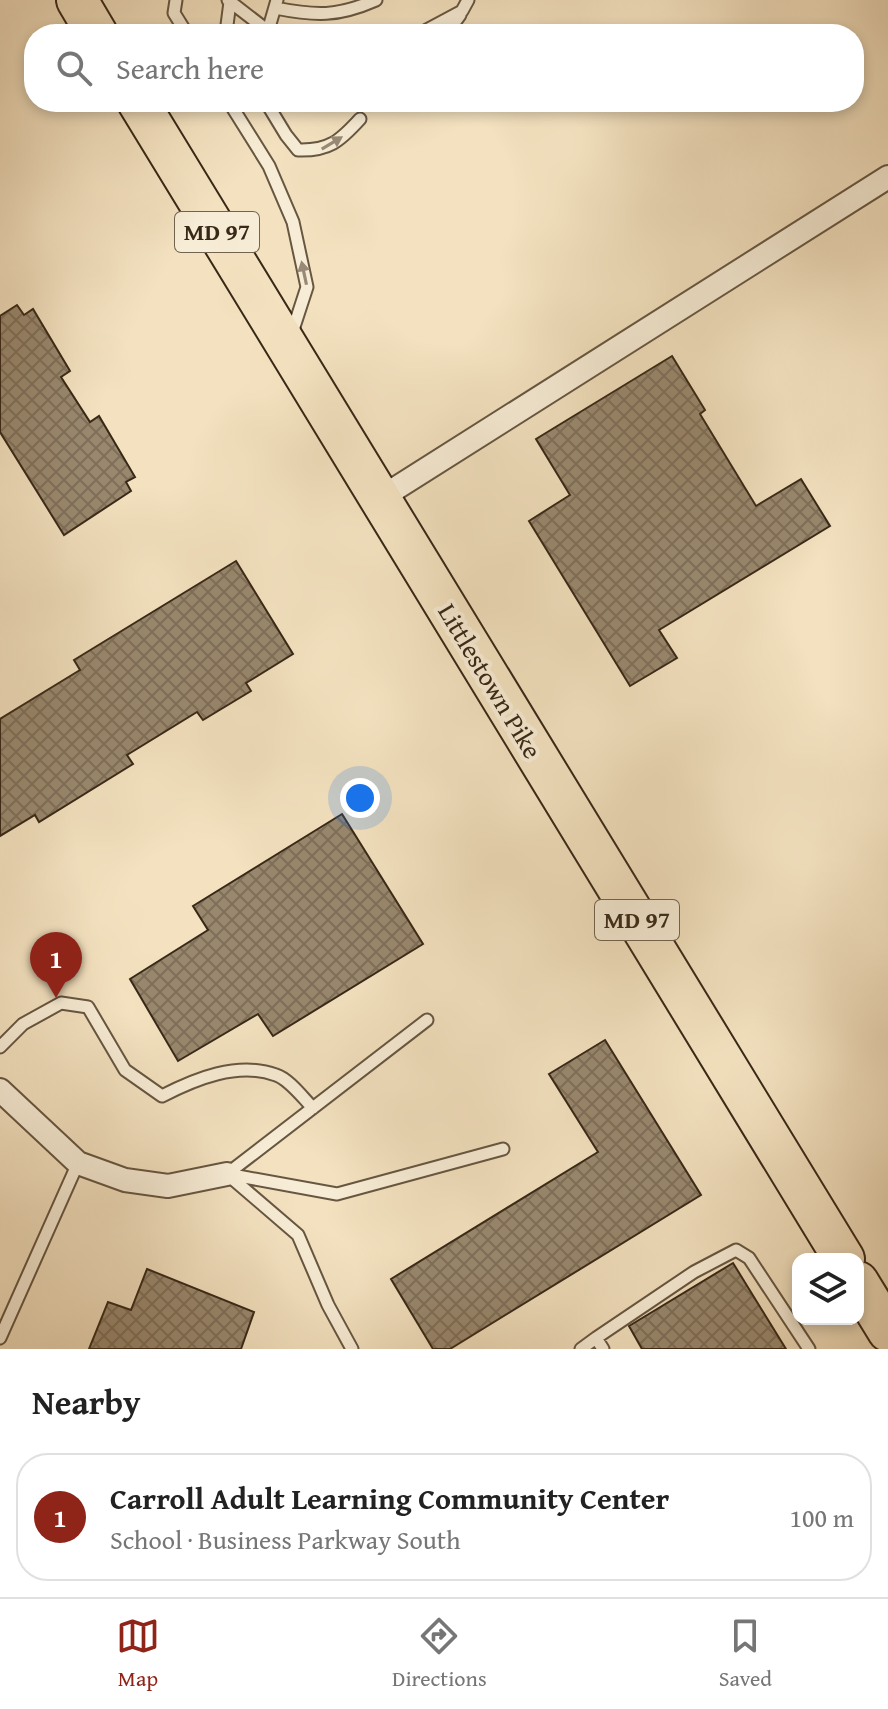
<!DOCTYPE html>
<html lang="en">
<head>
<meta charset="utf-8">
<style>
  body { margin:0; font-family:"Gentium Book Plus",serif; background:#f6f6f6; color:#222 }
  .controls { position:absolute; right:24px; bottom:24px; display:grid; overflow:hidden; border-radius:16px; box-shadow:0 4px 12px #0003 }
  .controls button { width:72px; height:72px; display:grid; place-items:center; padding:0; border:0; border-bottom:2px solid #e0e0e0; background:#fff; color:#222; font:40px sans-serif }
  .you { position:absolute; left:360px; top:798px; width:28px; height:28px; margin:-20px; border:6px solid #fff; border-radius:50%; background:#1a73e8; box-shadow:0 0 0 12px #1a73e833 }
  .badge { display:grid; place-items:center; width:52px; height:52px; border-radius:50%; background:#8f2418; color:#fff; font-size:26px; font-weight:700 }
  .pin { position:absolute; translate:-50% -66px; filter:drop-shadow(0 2px 4px #0008) }
  .pin::after { content:''; position:absolute; top:42px; width:28px; height:24px; background:inherit; clip-path:polygon(0 0,100% 0,50% 100%) }
  .list { margin:0; padding:0; list-style:none }
  h2 { display:flex; justify-content:space-between; align-items:center; height:104px; margin:0; padding:0 32px; font-size:34px }
  h2 small { font-size:26px; font-weight:400; color:#767676 }
  .list li { display:grid; grid-template-columns:52px 1fr auto; gap:24px; align-items:center; box-sizing:border-box; height:128px; margin:0 16px 16px; padding:0 16px; border:2px solid #e0e0e0; border-radius:32px }
  .list b { display:block; font-size:30px; white-space:nowrap }
  .list p { margin:0; font-size:26px; white-space:nowrap; color:#767676 }
  .list em { font-size:26px; font-style:normal; color:#767676 }
  .icon { flex:none; width:44px; height:44px; fill:none; stroke:currentColor; stroke-width:2; stroke-linecap:round; stroke-linejoin:round }
  .map { position:relative; flex:none; width:888px; height:1349px; overflow:hidden }
  .search { position:absolute; background:#fff; box-shadow:0 4px 12px #0003; left:24px; right:24px; top:24px; height:88px; display:flex; align-items:center; gap:20px; box-sizing:border-box; padding:0 28px; border-radius:32px; color:#767676; font-size:30px }
  .sheet { height:248px; background:#fff }
  nav { display:flex; justify-content:space-around; align-items:center; box-sizing:border-box; height:112px; border-top:2px solid #e0e0e0; background:#fff; font-size:22px; color:#767676 }
  nav a { display:grid; justify-items:center; gap:4px }
  nav .on { color:#8f2418 }
  .map>svg:first-child { display:block }
  .building { fill:url(#building-cross-hatch); stroke:#382817; stroke-width:2 }
  .lines { fill:none; stroke-linecap:round; stroke-linejoin:round }
  .lane-casing { stroke:#675641; stroke-width:15 }
  .street-casing { stroke:#675641; stroke-width:26 }
  .highway-casing { stroke:#382817; stroke-width:44 }
  .lane { stroke:#f7ecd5; stroke-width:11 }
  .street { stroke:#f7ecd5; stroke-width:22 }
  .highway { stroke:#f3e1bf; stroke-width:40 }
  .oneway { fill:#988a76 }
  .labels { text-anchor:middle; stroke-width:8; stroke-linejoin:round; paint-order:stroke }
  .shield { fill:#f7ecd5; stroke:#716350; stroke-width:2 }
  .shield-label { font-size:24px; font-weight:bold; fill:#382817 }
  .street-label { font-size:26px; fill:#382817; stroke:#f7ecd5 }
</style>
</head>
<body>
<div class="map">
<svg width="888" height="1349" viewBox="0 0 888 1349">
  <defs>
    <pattern id="building-cross-hatch" width="8" height="8" patternUnits="userSpaceOnUse" patternTransform="scale(2)"><rect width="8" height="8" fill="#99886e"/><path d="M0 0l8 8M0 8l8-8" fill="none" stroke="#7e6f59"/></pattern>
  </defs>
  <rect width="100%" height="100%" fill="#f3e1bf"/>
  <filter id="stains"><feTurbulence type="fractalNoise" baseFrequency=".0025" numOctaves="4"/><feColorMatrix values="0 0 0 0 .2 0 0 0 0 .09 0 0 0 0 .02 0 0 0 .5 -.17"/></filter>
  <radialGradient id="worn" r=".72"><stop offset=".6" stop-color="#630" stop-opacity="0"/><stop offset="1" stop-color="#630" stop-opacity=".3"/></radialGradient>
  <!-- building -->
  <path class="building" d="M17 305 24 315 33 309 70 371 61 377 90 422 99 416 135 477 126 482 131 491 64 535 0 432V316Z
    M672 356 705 410 700 414 756 506 801 479 830 526 659 630 677 658 630 686 529 521 570 495 536 439Z
    M236 561 293 654 246 683 251 691 203 720 197 712 127 755 133 764 39 822 35 815 0 836V719L80 670 74 660Z
    M342 814 423 944 273 1036 258 1014 178 1061 130 979 208 930 193 906Z
    M605 1040 701 1195 450 1349H433L391 1279 598 1152 549 1074Z
    M733 1263 786 1349H642L629 1326Z
    M147 1269 254 1312 241 1349H89L108 1302 131 1310Z"/>
  <g class="lines">
    <!-- lane casing -->
    <g class="lane-casing">
      <path id="lane" d="M176 0 174 13 187 34
        M228 0 272 34
        M275 8C316 16 337 17 376 0
        M268 31 277 0
        M230 34 227 25 230 2
        M419 34 462 11 468 0
        M446 34 460 15
        M229 102 269 166 293 222 307 287 291 336
        M266 102 286 135 298 150C329 151 340 141 360 119
        M0 1047 23 1024 61 1003 88 1007 125 1070 162 1096C195 1079 238 1061 276 1075 289 1079 303 1098 313 1108
        M227 1174 337 1194 503 1149
        M227 1174 427 1020
        M227 1174 298 1235 328 1305 352 1349
        M0 1338 78 1163
        M596 1338 694 1272 736 1250 749 1258 809 1349
        M581 1349 596 1338 603 1349"/>
    </g>
    <!-- street casing -->
    <g class="street-casing">
      <path id="street" d="M379 499 888 177
        M0 1090 78 1163 125 1180 168 1186 227 1174"/>
    </g>
    <!-- highway casing -->
    <g class="highway-casing">
      <path id="highway" d="M77 0 97 34
        M138 102 844 1259
        M858 1282 888 1331"/>
    </g>
    <!-- lane -->
    <use href="#lane" class="lane"/>
    <!-- street -->
    <use href="#street" class="street"/>
    <!-- highway -->
    <use href="#highway" class="highway"/>
  </g>
  <!-- one-way arrows -->
  <defs><path id="oneway-solid" d="M-6-.8H1V-3.2L6.5 0L1 3.2V.8H-6Z" transform="scale(2)"/></defs>
  <g class="oneway">
    <use href="#oneway-solid" transform="translate(332 143) rotate(-31)"/>
    <use href="#oneway-solid" transform="translate(304 273) rotate(-102)"/>
  </g>
  <g class="labels">
    <!-- shield labels -->
    <g class="shield">
      <rect x="175" y="212" width="84" height="40" rx="6"/>
      <rect x="595" y="900" width="84" height="40" rx="6"/>
    </g>
    <g class="shield-label">
      <text x="217" y="240">MD 97</text>
      <text x="637" y="928">MD 97</text>
    </g>
    <!-- street labels -->
    <g class="street-label">
      <text transform="translate(490 681) rotate(59)" y="9">Littlestown Pike</text>
    </g>
  </g>
  <rect width="100%" height="100%" filter="url(#stains)"/>
  <rect width="100%" height="100%" fill="url(#worn)"/>
</svg>
<div class="controls">
<button><svg class="icon" aria-label="layers" viewBox="0 0 24 24"><path d="M12 4l9 5-9 5-9-5zM3 14l9 5 9-5"/></svg></button>
</div>
<div class="you"></div>
<div class="pin badge" style="left:56px;top:998px">1</div>
<div class="search"><svg class="icon" aria-label="search" viewBox="0 0 24 24"><circle cx="10" cy="10" r="6"/><path d="M15 15l6 6"/></svg>Search here</div>
</div>
<section class="sheet">
<h2>Nearby<small></small></h2>
<ul class="list">
<li><span class="badge">1</span><div><b>Carroll Adult Learning Community Center</b><p>School · Business Parkway South</p></div><em>100 m</em></li>
</ul>
</section>
<nav>
<a class="on"><svg class="icon" aria-label="map" viewBox="0 0 24 24"><path d="M3 6l6-2 6 2 6-2v14l-6 2-6-2-6 2zM9 4v14M15 6v14"/></svg>Map</a>
<a><svg class="icon" aria-label="directions" viewBox="0 0 24 24"><path d="M12 3l9 9-9 9-9-9zM9 14v-3h6M13 9l2 2-2 2"/></svg>Directions</a>
<a><svg class="icon" aria-label="saved" viewBox="0 0 24 24"><path d="M7 4h10v16l-5-4-5 4z"/></svg>Saved</a>
</nav>
</body>
</html>
